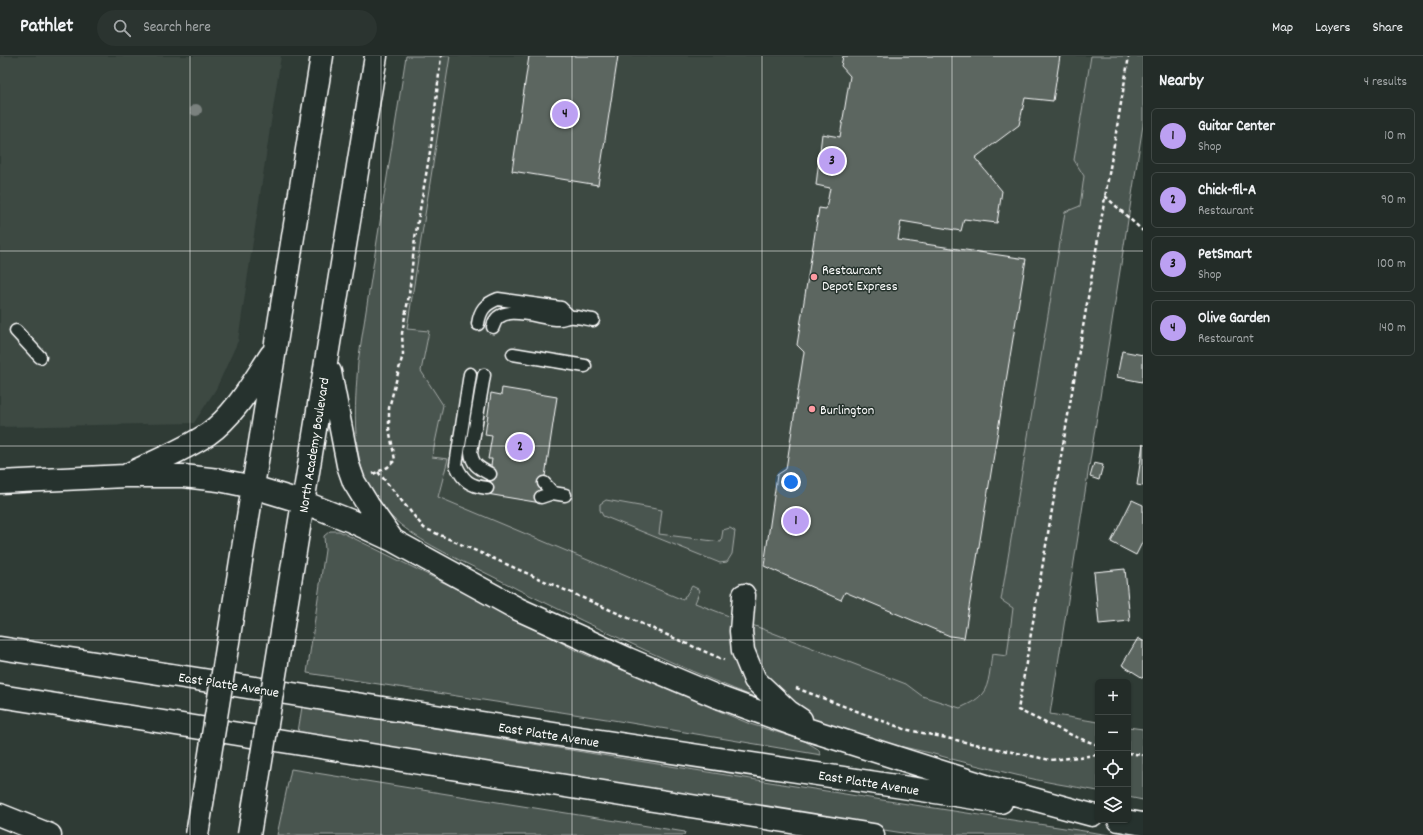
<!DOCTYPE html>
<html lang="en">
<head>
<meta charset="utf-8">
<style>
  body { margin:0; font-family:Dekko,sans-serif; background:#2b3430; color:#f1f3f6 }
  .controls { position:absolute; right:12px; bottom:12px; display:grid; overflow:hidden; border-radius:6px; box-shadow:0 1px 3px #0004 }
  .controls button { width:36px; height:36px; display:grid; place-items:center; padding:0; border:0; border-bottom:1px solid #404845; background:#232c28; color:#f1f3f6; font:20px sans-serif }
  .you { position:absolute; left:791px; top:426px; width:14px; height:14px; margin:-10px; border:3px solid #fff; border-radius:50%; background:#1a73e8; box-shadow:0 0 0 6px #1a73e833 }
  .badge { display:grid; place-items:center; width:26px; height:26px; border-radius:50%; background:#bca0f2; color:#111; font-size:13px; font-weight:700 }
  .pin { position:absolute; translate:-50% -50%; border:2px solid #fff; box-shadow:0 1px 4px #0006 }
  .list { margin:0; padding:0; list-style:none }
  h2 { display:flex; justify-content:space-between; align-items:center; height:52px; margin:0; padding:0 16px; font-size:17px }
  h2 small { font-size:13px; font-weight:400; color:#a3a7a8 }
  .list li { display:grid; grid-template-columns:26px 1fr auto; gap:12px; align-items:center; box-sizing:border-box; height:56px; margin:0 8px 8px; padding:0 8px; border:1px solid #404845; border-radius:6px }
  .list b { display:block; font-size:15px; white-space:nowrap }
  .list p { margin:0; font-size:13px; white-space:nowrap; color:#a3a7a8 }
  .list em { font-size:13px; font-style:normal; color:#a3a7a8 }
  .icon { flex:none; width:22px; height:22px; fill:none; stroke:currentColor; stroke-width:2; stroke-linecap:round; stroke-linejoin:round }
  .map { position:relative; flex:none; width:1143px; height:779px; overflow:hidden }
  header { display:flex; align-items:center; gap:24px; box-sizing:border-box; height:56px; padding:0 20px; background:#232c28; border-bottom:1px solid #404845 }
  header strong { font-size:19px }
  nav { display:flex; gap:22px; margin-inline-start:auto; font-size:14px }
  .search { width:280px; height:36px; background:#2b3430; display:flex; align-items:center; gap:10px; box-sizing:border-box; padding:0 14px; border-radius:22px; color:#a3a7a8; font-size:15px }
  main { display:flex }
  aside { flex:1; background:#232c28 }
  .map>svg:first-child { display:block }
  .built { fill:#3c4842 }
  .green { fill:#4a544f; stroke:#a4aaa7 }
  .building { fill:#5b6661; stroke:#fff }
  .lines { fill:none; stroke-linecap:round; stroke-linejoin:round }
  .lane-casing { stroke:#fff; stroke-width:15 }
  .highway-casing { stroke:#fff; stroke-width:25 }
  .path { stroke:#fff; stroke-width:2.5; stroke-dasharray:4 3; stroke-linecap:butt }
  .lane { stroke:#26332d; stroke-width:12 }
  .highway { stroke:#26332d; stroke-width:22 }
  .highway-bridge-casing { stroke:#fff; stroke-width:25; stroke-linecap:butt }
  .highway-bridge { stroke:#26332d; stroke-width:22 }
  .tree { fill:#7a817e }
  .grid { fill:none; stroke:#fff; stroke-width:1; stroke-opacity:0.55 }
  .poi-dot { fill:#ff9aa2; stroke:#26332d; stroke-width:1.5 }
  .labels { text-anchor:middle; stroke-width:3; stroke-linejoin:round; paint-order:stroke }
  .poi-label { font-size:14px; fill:#fff; stroke:#26332d; text-anchor:start }
  .street-label { font-size:14px; fill:#fff; stroke:#26332d }
</style>
</head>
<body>
<header>
<strong>Pathlet</strong>
<div class="search"><svg class="icon" aria-label="search" viewBox="0 0 24 24"><circle cx="10" cy="10" r="6"/><path d="M15 15l6 6"/></svg>Search here</div>
<nav><a>Map</a><a>Layers</a><a>Share</a></nav>
</header>
<main>
<div class="map">
<svg width="1143" height="779" viewBox="0 0 1143 779">
  <rect width="100%" height="100%" fill="#2f3b35"/>
  <filter id="ink" filterUnits="userSpaceOnUse"><feTurbulence type="fractalNoise" baseFrequency=".025" numOctaves="2"/><feDisplacementMap in="SourceGraphic" scale="8" xChannelSelector="R" yChannelSelector="G"/><feConvolveMatrix kernelMatrix="1 2 1 2 8 2 1 2 1" color-interpolation-filters="sRGB"/></filter>
  <g filter="url(#ink)">
    <!-- built -->
    <path class="built" d="M0 0H281L238 285 216 333 194 367 0 371Z
      M406 0H1143V69L1050 658 1018 720 670 605 590 569 439 494 414 480 394 464 368 427 361 408 357 387 356 341 358 306Z"/>
    <!-- green -->
    <path class="green" d="M406 0H450L407 273 429 275 421 315 443 349 432 401 448 403 438 441 683 544 692 530 700 534 695 547 906 628 922 640 960 652C968 648 976 645 982 638 990 629 990 610 992 598L1007 600 1013 552 1001 544 1065 156 1080 150 1084 120 1074 104 1091 0H1143V69L1050 658 1098 666V735C1071 730 1043 726 1016 719 987 712 958 705 930 697 909 692 887 688 867 681 746 644 632 589 519 534 500 524 480 514 461 505 430 489 400 474 378 446 349 407 355 351 358 306Z
      M606 444 662 454 659 478 721 486 723 474 730 472 735 475 732 498 727 506 720 507 603 460 600 454V448Z
      M330 475H339L522 565 575 594 750 668 803 684 818 693 821 699 613 664 307 617 325 494 324 480Z
      M302 651 882 744 1110 779H916L297 682Z
      M1128 671 1143 673V744L1128 741Z
      M291 713 685 776 684 779H277Z"/>
    <!-- building -->
    <path class="building" d="M529 0H618L598 129 512 115Z
      M843 0H1060L1053 45 1025 42 1019 69 975 102 1002 135 997 167 964 163 961 175 901 165 898 184 1026 203 964 582 950 580 845 536 841 544 764 510 777 419 786 413 804 296 797 289 819 152 826 153 830 132 816 129 822 78 840 81 850 20 841 10Z
      M1122 295 1143 299V320L1142 326 1117 321Z
      M502 332 557 341 541 447 487 438 492 403H488L492 380 485 379 491 337 501 339Z
      M1143 387V430L1137 429Z
      M1094 407 1103 409 1099 424 1090 421Z
      M1132 444 1143 449V485L1136 499 1111 486Z
      M1125 513 1130 565 1099 568 1094 516Z
      M1138 582 1143 585V622L1122 609Z"/>
    <g class="lines">
      <!-- lane casing -->
      <g class="lane-casing">
        <path id="lane" d="M478 268C480 254 485 248 498 243L561 252 569 260
          M493 271C498 244 542 264 560 263 563 263 566 261 569 261 576 260 586 263 593 264
          M16 275 40 301
          M513 298 585 310
          M470 318 456 409C463 425 470 430 487 432
          M484 319 471 396C472 409 479 412 490 418
          M544 427 553 437
          M541 441 553 437 565 439"/>
      </g>
      <!-- highway casing -->
      <g class="highway-casing">
        <path id="highway" d="M330 316 348 409 354 426 368 449 392 483
          M129 418C156 405 184 394 208 378 235 359 253 326 271 299
          M0 426 125 420H183L219 424 253 431 303 446 351 465 394 485 518 553 628 603 718 641 803 672 989 731 1092 759
          M298 477 376 0
          M245 480 322 0
          M744 539 741 575 743 595 755 624 789 656 801 664
          M0 592 343 646 1001 746
          M0 640 873 779
          M0 759 50 779
          M1119 764 1143 768"/>
      </g>
      <!-- path -->
      <path class="path" d="M1105 140 1143 175
        M378 416 424 472 724 604
        M373 418 388 411 395 404 389 372V352L403 298 402 277 409 239 415 182 431 90 441 0
        M796 632 904 673 1050 704 1098 699
        M1098 689 1076 681 1018 654 1129 0
        M1128 697 1143 699"/>
      <!-- lane -->
      <use href="#lane" class="lane"/>
      <!-- highway -->
      <use href="#highway" class="highway"/>
      <!-- highway-bridge casing -->
      <g class="highway-bridge-casing">
        <path id="highway-bridge" d="M197 779 245 480
          M249 779 298 477"/>
      </g>
      <!-- highway-bridge -->
      <use href="#highway-bridge" class="highway-bridge"/>
    </g>
    <!-- trees -->
    <circle class="tree" cx="196" cy="54" r="6"/>
  </g>
  <!-- grid -->
  <path class="grid" d="M190 0V779M381 0V779M572 0V779M762 0V779M952 0V779M0 195H1143M0 390H1143M0 584H1143"/>
  <!-- markers -->
  <g class="poi-dot">
    <circle cx="814" cy="221" r="4"/>
    <circle cx="812" cy="353" r="4"/>
  </g>
  <g class="labels">
    <!-- poi labels -->
    <g class="poi-label">
      <text x="822" y="218">Restaurant<tspan x="822" dy="16">Depot Express</tspan></text>
      <text x="820" y="358">Burlington</text>
    </g>
    <!-- street labels -->
    <g class="street-label">
      <text transform="translate(313 389) rotate(-81)" y="5">North Academy Boulevard</text>
      <text transform="translate(229 628) rotate(9)" y="5">East Platte Avenue</text>
      <text transform="translate(549 678) rotate(9)" y="5">East Platte Avenue</text>
      <text transform="translate(869 726) rotate(9)" y="5">East Platte Avenue</text>
    </g>
  </g>
</svg>
<div class="controls">
<button>+</button>
<button>−</button>
<button><svg class="icon" aria-label="locate" viewBox="0 0 24 24"><circle cx="12" cy="12" r="6"/><path d="M12 2v4M12 18v4M2 12h4M18 12h4"/></svg></button>
<button><svg class="icon" aria-label="layers" viewBox="0 0 24 24"><path d="M12 4l9 5-9 5-9-5zM3 14l9 5 9-5"/></svg></button>
</div>
<div class="you"></div>
<div class="pin badge" style="left:796px;top:465px">1</div>
<div class="pin badge" style="left:520px;top:391px">2</div>
<div class="pin badge" style="left:832px;top:105px">3</div>
<div class="pin badge" style="left:565px;top:58px">4</div>
</div>
<aside>
<h2>Nearby<small>4 results</small></h2>
<ul class="list">
<li><span class="badge">1</span><div><b>Guitar Center</b><p>Shop</p></div><em>10 m</em></li>
<li><span class="badge">2</span><div><b>Chick-fil-A</b><p>Restaurant</p></div><em>90 m</em></li>
<li><span class="badge">3</span><div><b>PetSmart</b><p>Shop</p></div><em>100 m</em></li>
<li><span class="badge">4</span><div><b>Olive Garden</b><p>Restaurant</p></div><em>140 m</em></li>
</ul>
</aside>
</main>
</body>
</html>
